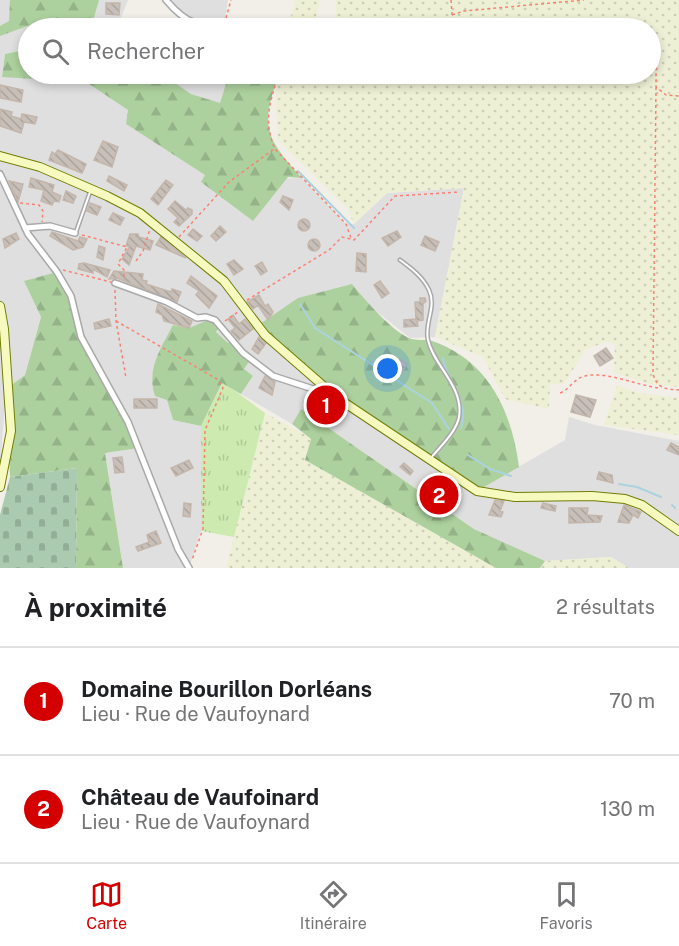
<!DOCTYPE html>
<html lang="fr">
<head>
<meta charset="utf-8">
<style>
  body { margin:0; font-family:"Public Sans",sans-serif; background:#f6f6f6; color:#202124 }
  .you { position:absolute; left:388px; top:369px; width:21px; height:21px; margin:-15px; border:4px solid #fff; border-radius:50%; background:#1a73e8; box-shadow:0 0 0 9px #1a73e833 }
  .badge { display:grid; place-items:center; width:39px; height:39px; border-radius:50%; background:#d40000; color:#fff; font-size:20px; font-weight:700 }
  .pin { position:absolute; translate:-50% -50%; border:3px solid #fff; box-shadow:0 2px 6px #0006 }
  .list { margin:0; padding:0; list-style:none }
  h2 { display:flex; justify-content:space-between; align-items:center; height:78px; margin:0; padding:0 24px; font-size:26px }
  h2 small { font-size:20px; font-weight:400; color:#757577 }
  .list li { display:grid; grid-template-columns:39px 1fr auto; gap:18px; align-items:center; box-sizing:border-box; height:108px; padding:0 24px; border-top:2px solid #e0e0e0 }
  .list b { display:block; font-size:22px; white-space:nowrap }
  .list p { margin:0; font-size:20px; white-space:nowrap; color:#757577 }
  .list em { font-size:20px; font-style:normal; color:#757577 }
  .icon { flex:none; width:33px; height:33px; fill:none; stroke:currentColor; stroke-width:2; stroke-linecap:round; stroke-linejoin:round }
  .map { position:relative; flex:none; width:679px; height:568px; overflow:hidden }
  .search { position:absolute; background:#fff; box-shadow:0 3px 9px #0003; left:18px; right:18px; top:18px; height:66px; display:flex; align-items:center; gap:15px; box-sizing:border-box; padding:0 21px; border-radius:33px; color:#757577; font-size:22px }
  .sheet { height:294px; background:#fff }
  nav { display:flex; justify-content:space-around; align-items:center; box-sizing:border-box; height:84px; border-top:2px solid #e0e0e0; background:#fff; font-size:16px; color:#757577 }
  nav a { display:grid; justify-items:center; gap:3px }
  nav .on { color:#d40000 }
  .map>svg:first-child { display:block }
  .residential { fill:#e0dfdf }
  .farmland { fill:url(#farmland-dots) }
  .grass { fill:url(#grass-tufts) }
  .forest { fill:url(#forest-firs) }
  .cemetery { fill:url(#cemetery-stones) }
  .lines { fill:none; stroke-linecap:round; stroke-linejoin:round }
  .stream { stroke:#aad3df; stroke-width:2 }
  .building { fill:url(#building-back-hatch); stroke:#c4b6ab; stroke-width:1.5 }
  .lane-casing { stroke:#a9a9a9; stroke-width:5 }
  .street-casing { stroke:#a9a9a9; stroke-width:8 }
  .secondary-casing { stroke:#707d05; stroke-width:10 }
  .path { stroke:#fa8072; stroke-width:1.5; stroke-dasharray:3 3; stroke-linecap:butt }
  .lane { stroke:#fff; stroke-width:2 }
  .street { stroke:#fff; stroke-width:5 }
  .secondary { stroke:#f7fabf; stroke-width:8 }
</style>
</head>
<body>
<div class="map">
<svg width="679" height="568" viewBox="0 0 679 568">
  <defs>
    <pattern id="farmland-dots" width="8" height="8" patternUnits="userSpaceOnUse" patternTransform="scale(1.5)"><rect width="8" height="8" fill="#eef0d5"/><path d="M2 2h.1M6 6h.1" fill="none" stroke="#ccceb7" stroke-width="1.8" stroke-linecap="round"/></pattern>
    <pattern id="grass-tufts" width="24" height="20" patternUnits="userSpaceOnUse" patternTransform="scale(1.5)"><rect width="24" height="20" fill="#cdebb0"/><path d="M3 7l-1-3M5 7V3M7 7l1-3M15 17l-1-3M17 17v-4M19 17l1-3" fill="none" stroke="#b0c997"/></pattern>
    <pattern id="forest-firs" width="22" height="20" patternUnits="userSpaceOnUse" patternTransform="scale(1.5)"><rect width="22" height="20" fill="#add19e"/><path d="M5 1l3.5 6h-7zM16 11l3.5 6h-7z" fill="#95b388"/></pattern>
    <pattern id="cemetery-stones" width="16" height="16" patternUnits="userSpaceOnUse" patternTransform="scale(1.5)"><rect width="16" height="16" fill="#aacbaf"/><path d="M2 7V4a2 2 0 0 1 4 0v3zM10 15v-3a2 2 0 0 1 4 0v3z" fill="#92ae96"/></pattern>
    <pattern id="building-back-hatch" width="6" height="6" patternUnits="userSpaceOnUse" patternTransform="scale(1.5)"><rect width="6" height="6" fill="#c7bfb8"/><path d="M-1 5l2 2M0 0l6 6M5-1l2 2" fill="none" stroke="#aba49e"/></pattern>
  </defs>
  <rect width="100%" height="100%" fill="#f2efe9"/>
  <!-- residential -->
  <path class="residential" d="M0 0H128L117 28H28V49L5 54 2 76 50 80 56 74H74L129 110 126 124 206 175 202 182 302 178 346 224H354L387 193 464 188 435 337 410 338 372 308 352 284 477 491 565 440 569 417 595 425 679 441V568H629L611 557 545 561 474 529 301 409 292 424 241 394 253 377 243 369 228 343 216 332 208 320 189 328 173 325 167 400 173 420 201 426V531L189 568H123L105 453 138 448 24 281 41 317 25 375 6 389 0 469Z
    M166 0H228L225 22 243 24 242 28H174L179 15Z
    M162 74H229L220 104 191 94 161 76Z"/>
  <!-- farmland -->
  <path class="farmland" d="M295 0H320L314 28H288Z
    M336 0H679V387L650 384 614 373 615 344 608 341 585 350 564 384H550L549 409 505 399 483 357 435 337 464 188 387 193 354 224 346 207 278 140 275 85 360 74H650V28H462L461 22 336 23Z
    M617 385 639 393 679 398V435L604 425Z
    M265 413 311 438 305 460 496 568H226Z
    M611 557 629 568H540L545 561Z"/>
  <!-- grass -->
  <path class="grass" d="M223 382 265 413 234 537 201 531V426Z"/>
  <!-- forest -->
  <path class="forest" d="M10 0H99L91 28H58L33 24 0 36V26L9 21Z
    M28 49V74H56L50 80 2 77 5 54Z
    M74 74H162L191 94 220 103 229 74H279C260 127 265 137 302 178L288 177 253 221 201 182 205 175 126 124 128 110Z
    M57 272 74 304 79 328 139 448 105 453 123 568H76L77 468 10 477 6 389 25 375 41 317 24 281Z
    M352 284C365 300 391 330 409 338 416 341 425 339 432 341 488 360 512 411 519 467L477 491 357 411 257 326 298 298Z
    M208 320 219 327 216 332 228 343 233 342 250 360 244 369 253 376 241 394 222 383 201 426 173 420 167 400 155 396C146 369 161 348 173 325L189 328Z
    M301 409 474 529 545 561 540 568H496L305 460 311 439 292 424Z"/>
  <!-- cemetery -->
  <path class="cemetery" d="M77 468 76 568H0V515L10 477Z"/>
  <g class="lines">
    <!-- stream -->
    <path class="stream" d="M298 171 354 228
      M300 304 315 328 432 403 449 429
      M443 358C444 376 470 400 461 428
      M468 455 490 469 511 476
      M619 484 637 487 661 497
      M672 505 675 508"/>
  </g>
  <!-- building -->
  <path class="building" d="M106 3H120L119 15 106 14Z
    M0 85 23 90 21 102 0 98Z
    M0 109 12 112 11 116 21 119 22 114 37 117 35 124 24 122 21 133 0 126Z
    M103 141 118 147 112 167 94 160Z
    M58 150 86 164 82 173 49 160 52 152 55 154Z
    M109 176 127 185 124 191 107 181Z
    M31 178 54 185 52 192 61 196 59 202 54 201 52 205 41 201 44 190 29 187Z
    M166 180 173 185 158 205 151 199Z
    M9 181 23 184 18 202Z
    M66 191 76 196 73 203 63 200Z
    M283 196 293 200 289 210 280 202Z
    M175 201 186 210 188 208 192 210V214L179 226 174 222 178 218 168 209Z
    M90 203 101 207 97 215 87 211Z
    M113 213 124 218 120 225 109 220Z
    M298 225a6 6 0 1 1 12 0a6 6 0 1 1-12 0Z
    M220 226 226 232 216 241 211 236Z
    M193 229 202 236 197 241 188 235Z
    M397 231 401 237 388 246 382 238Z
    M52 232 78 241 80 237 87 239 83 247 73 250 50 236Z
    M16 233 19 239 5 248 3 239Z
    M130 234H138L139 237 153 241 150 250 136 246 129 265 122 259 130 246H126Z
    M425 236 439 242 435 251 421 245Z
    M161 237 186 258 156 245Z
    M308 245a6 6 0 1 1 12 0a6 6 0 1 1-12 0Z
    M99 246 105 248 103 260 97 257Z
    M357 253 366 254V272L356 271Z
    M234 260 243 269 234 275 227 264Z
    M262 262 267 271 261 275 255 266Z
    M84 263 110 270 107 277 93 269V273L78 269 79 264Z
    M114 271 143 274 142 280 147 281 146 284 171 292 172 289 181 292 177 302 117 278 109 279Z
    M191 276 217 296 209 308 196 295 199 291 187 283Z
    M380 281 389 293 382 298 374 285Z
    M259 295 265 306 268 304 273 312 268 320 258 305 253 309 247 302Z
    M420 298H425L426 301 423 304V320L417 321 418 326 404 327V320L416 319 415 302H420Z
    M158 304 192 321 189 328 164 321 162 315 156 312Z
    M233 315 239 324 245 319 253 329 239 340 231 331 235 328 228 319Z
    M109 319 111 326 95 329 94 323Z
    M259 337 266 343 258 354 252 349Z
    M606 348 613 358 600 366 594 356Z
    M399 359 407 364 402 372 395 366Z
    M265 376 275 382 272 395 259 388Z
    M324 394 334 403 329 415 320 406Z
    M576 395 596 400 590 417 571 412Z
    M134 399H157V408H134Z
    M671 443 679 447V455L667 450Z
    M122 457 124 472 115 473 113 458Z
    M189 460 193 468 176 476 171 468Z
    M404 463 413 471 410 475 400 467Z
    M599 472 612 475 613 483 597 479Z
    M424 482 428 483 454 501 450 506 447 505 423 489Z
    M495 500 504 501 500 511 503 512 501 517 489 515Z
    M184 503 191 504 190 517 183 516Z
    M543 503 556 506 555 511 541 508Z
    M624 505 641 512 638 518 633 515 629 523 618 522Z
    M569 508H588L587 515 602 516 600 522 569 523Z
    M156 531 161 543 138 551 136 547 149 542 147 535Z"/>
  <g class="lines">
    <!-- lane casing -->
    <g class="lane-casing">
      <path id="lane" d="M76 232 90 192
        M400 260C411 268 423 277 429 290 437 307 424 323 428 340 433 365 464 386 459 417 457 431 439 448 430 459"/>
    </g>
    <!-- street casing -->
    <g class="street-casing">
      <path id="street" d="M166 0C197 37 207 19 248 25
        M0 174 28 234 57 272 71 296 81 337 128 422 178 549 189 568
        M25 228 50 226 75 233
        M115 283 167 302 197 318 206 317 215 320 243 353 273 376 313 389 325 388"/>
    </g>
    <!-- secondary casing -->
    <g class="secondary-casing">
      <path id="secondary" d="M0 156 40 167 107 196 140 213 224 281 265 335 336 397 477 491 515 497 592 496 625 499 642 505 679 531
        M0 306 4 329 11 431 0 487"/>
    </g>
    <!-- path -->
    <path class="path" d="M451 0 453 28
      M452 15 464 11 584 0
      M226 18 231 0
      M254 26 265 28
      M650 33 656 43V87L666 95 679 96
      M279 74C270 100 263 122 275 149L346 224 351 238
      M656 87 653 373C656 388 665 389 679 390
      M20 203 39 205 43 211 42 222
      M82 235 127 247 118 264 124 270V280
      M179 237 229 182 274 149
      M136 261 143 251 150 229
      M63 270 111 282
      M115 290 116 321 126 378
      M247 300 329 250 342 237 354 240 395 196 460 192
      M116 321 217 379 223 388 205 430 203 529 192 560
      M225 321 238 312
      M560 393C569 390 573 380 582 377 603 369 637 386 660 388"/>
    <!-- lane -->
    <use href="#lane" class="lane"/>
    <!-- street -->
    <use href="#street" class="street"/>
    <!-- secondary -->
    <use href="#secondary" class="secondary"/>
  </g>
</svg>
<div class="you"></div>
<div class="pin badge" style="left:326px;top:405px">1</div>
<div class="pin badge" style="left:439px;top:495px">2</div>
<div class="search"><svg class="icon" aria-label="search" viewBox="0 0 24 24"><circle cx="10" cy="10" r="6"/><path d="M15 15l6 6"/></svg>Rechercher</div>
</div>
<section class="sheet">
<h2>À proximité<small>2 résultats</small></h2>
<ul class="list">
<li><span class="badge">1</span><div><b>Domaine Bourillon Dorléans</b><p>Lieu · Rue de Vaufoynard</p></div><em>70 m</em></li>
<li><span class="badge">2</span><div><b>Château de Vaufoinard</b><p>Lieu · Rue de Vaufoynard</p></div><em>130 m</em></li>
</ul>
</section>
<nav>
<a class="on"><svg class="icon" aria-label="map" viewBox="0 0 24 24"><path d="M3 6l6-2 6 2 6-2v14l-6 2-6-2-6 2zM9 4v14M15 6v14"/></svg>Carte</a>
<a><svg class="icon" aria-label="directions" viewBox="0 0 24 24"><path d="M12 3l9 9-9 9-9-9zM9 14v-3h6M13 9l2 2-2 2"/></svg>Itinéraire</a>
<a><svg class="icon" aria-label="saved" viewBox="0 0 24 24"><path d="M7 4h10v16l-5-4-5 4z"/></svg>Favoris</a>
</nav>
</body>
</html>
